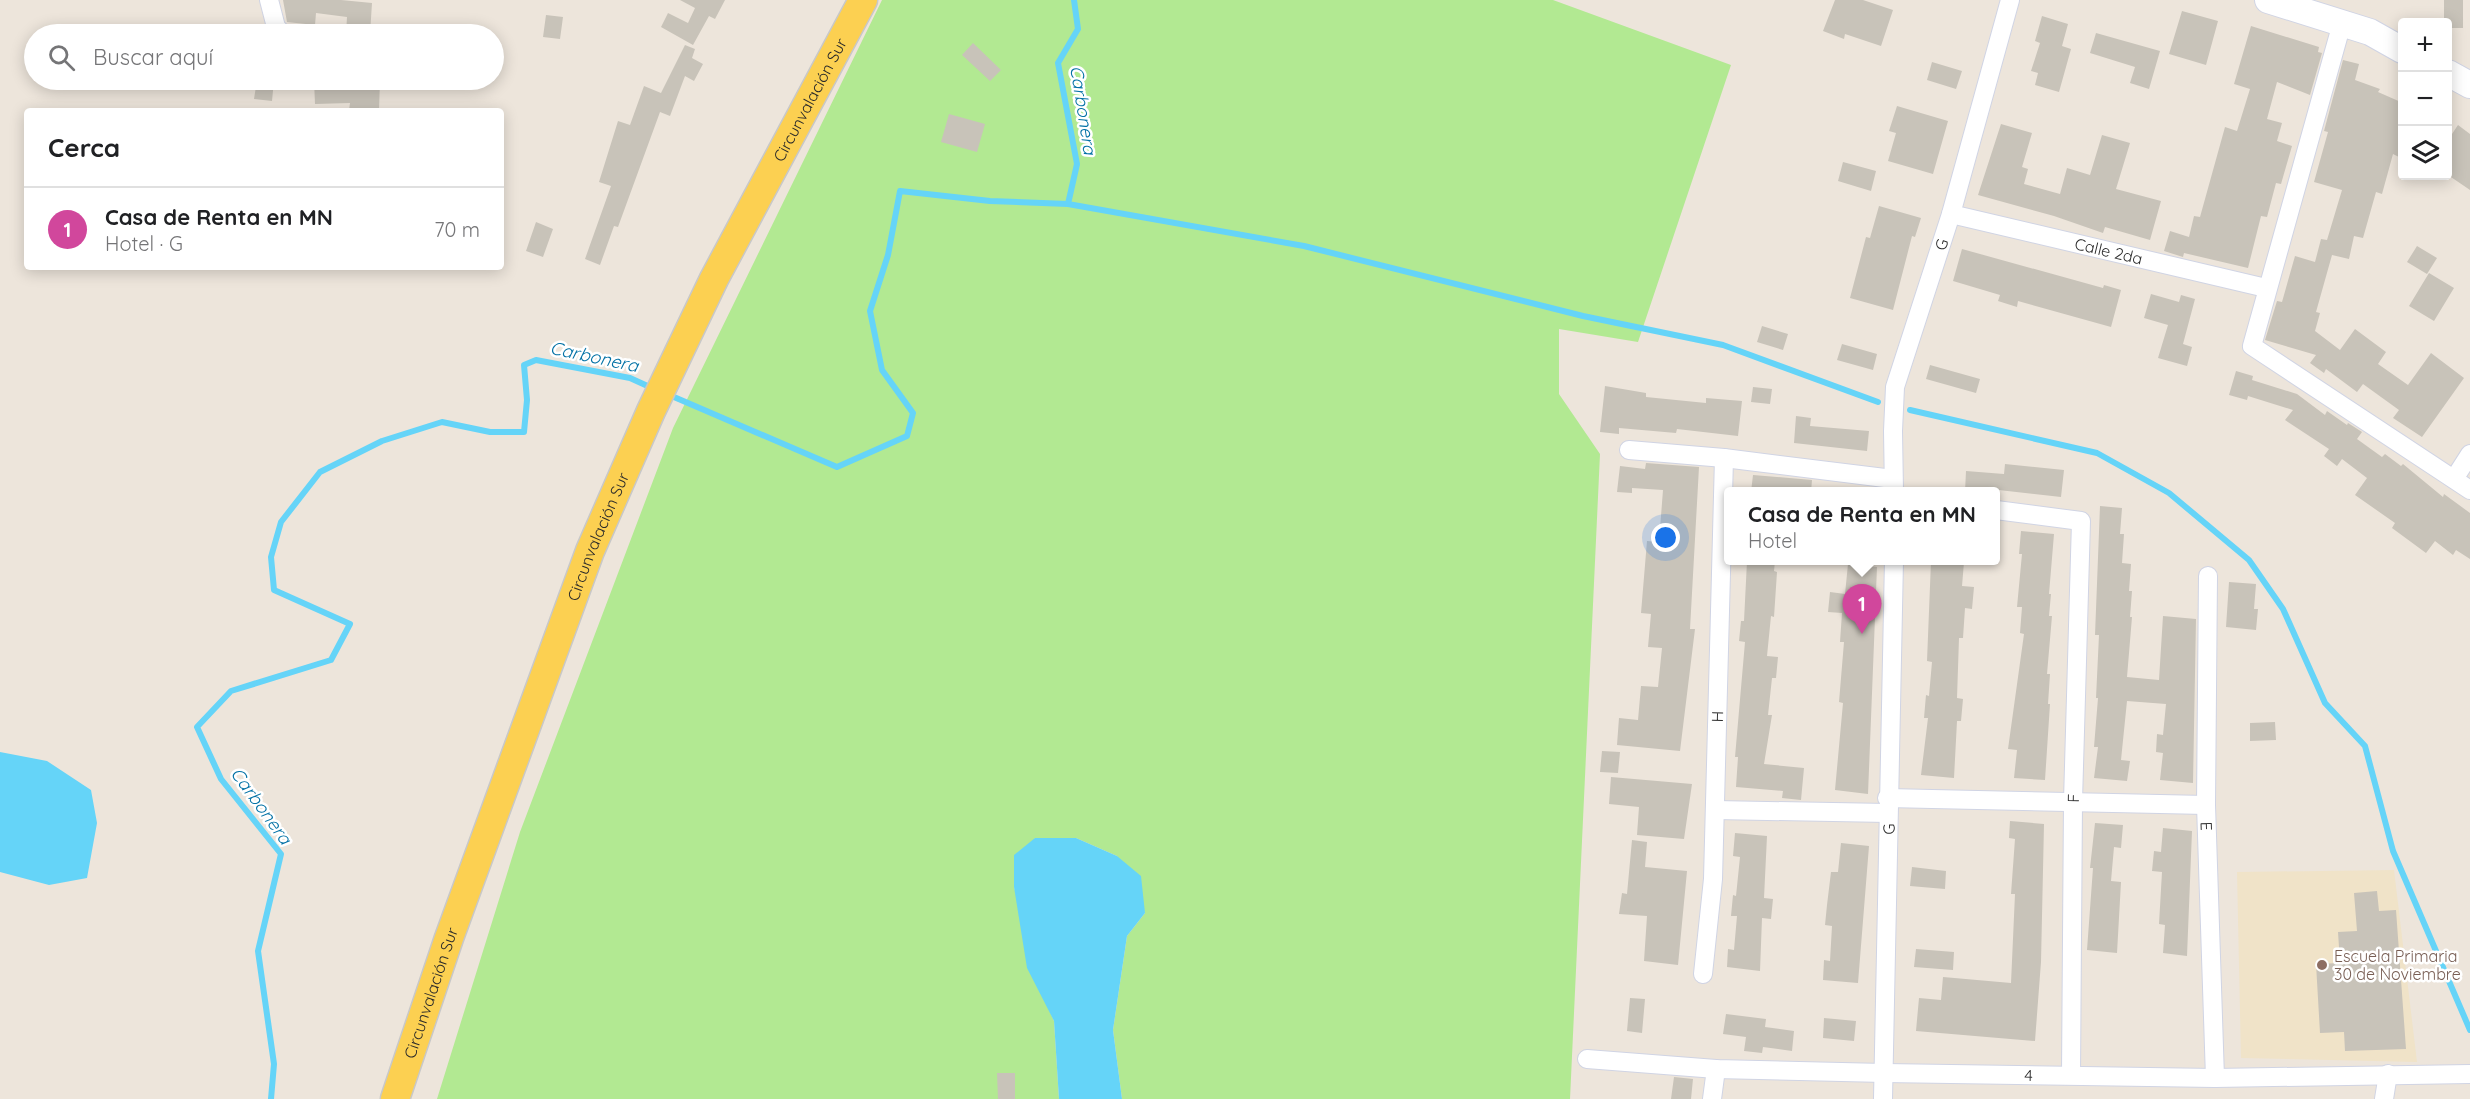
<!DOCTYPE html>
<html lang="es">
<head>
<meta charset="utf-8">
<style>
  body { margin:0; font-family:Quicksand,sans-serif; background:#f2f2f2; color:#202124 }
  .controls { position:absolute; right:18px; top:18px; display:grid; overflow:hidden; border-radius:6px; box-shadow:0 3px 15px #0003 }
  .controls button { width:54px; height:54px; display:grid; place-items:center; padding:0; border:0; border-bottom:2px solid #e0e0e0; background:#fff; color:#202124; font:30px sans-serif }
  .you { position:absolute; left:1666px; top:538px; width:21px; height:21px; margin:-15px; border:4px solid #fff; border-radius:50%; background:#1a73e8; box-shadow:0 0 0 9px #1a73e833 }
  .badge { display:grid; place-items:center; width:39px; height:39px; border-radius:50%; background:#1a73e8; color:#fff; font-size:20px; font-weight:700 }
  .pin { position:absolute; translate:-50% -50px; filter:drop-shadow(0 2px 3px #0008) }
  .pin::after { content:''; position:absolute; top:32px; width:21px; height:18px; background:inherit; clip-path:polygon(0 0,100% 0,50% 100%) }
  .popup { position:absolute; left:1724px; top:487px; width:276px; height:78px; box-sizing:border-box; display:grid; place-content:center; border-radius:6px; background:#fff; filter:drop-shadow(0 2px 4px #0005); font-size:20px; white-space:nowrap; color:#757577 }
  .popup b { font-size:22px; color:#202124 }
  .popup::after { content:''; position:absolute; left:50%; top:100%; margin-left:-12px; border:12px solid transparent; border-top-color:#fff }
  .list { margin:0; padding:0; list-style:none }
  h2 { display:flex; justify-content:space-between; align-items:center; height:78px; margin:0; padding:0 24px; font-size:26px }
  h2 small { font-size:20px; font-weight:400; color:#757577 }
  .list li { display:grid; grid-template-columns:39px 1fr auto; gap:18px; align-items:center; box-sizing:border-box; height:84px; padding:0 24px; border-top:2px solid #e0e0e0 }
  .list b { display:block; font-size:22px; white-space:nowrap }
  .list p { margin:0; font-size:20px; white-space:nowrap; color:#757577 }
  .list em { font-size:20px; font-style:normal; color:#757577 }
  .icon { flex:none; width:33px; height:33px; fill:none; stroke:currentColor; stroke-width:2; stroke-linecap:round; stroke-linejoin:round }
  .map { position:relative; flex:none; width:2470px; height:1099px; overflow:hidden }
  .search { position:absolute; background:#fff; box-shadow:0 3px 15px #0003; left:24px; top:24px; width:480px; height:66px; display:flex; align-items:center; gap:15px; box-sizing:border-box; padding:0 21px; border-radius:33px; color:#757577; font-size:22px }
  .panel { position:absolute; background:#fff; box-shadow:0 3px 15px #0003; left:24px; top:108px; width:480px; height:162px; border-radius:6px }
  .map>svg:first-child { display:block }
  .education { fill:#f0e3c8 }
  .green { fill:#b2e992 }
  .water { fill:#65d4f8 }
  .lines { fill:none; stroke-linecap:round; stroke-linejoin:round }
  .stream { stroke:#65d4f8; stroke-width:6 }
  .building { fill:#c8c3b9 }
  .street-casing { stroke:#d0d4e4; stroke-width:20 }
  .secondary-casing { stroke:#d0d4e4; stroke-width:28 }
  .primary-casing { stroke:#c8c8c8; stroke-width:31 }
  .street { stroke:#fff; stroke-width:18 }
  .secondary { stroke:#fff; stroke-width:26 }
  .primary { stroke:#fcd051; stroke-width:28 }
  .education-dot { fill:#8d6e63; stroke:#fff; stroke-width:2 }
  .labels { text-anchor:middle; stroke-width:5; stroke-linejoin:round; paint-order:stroke }
  .street-label { font-size:16px; fill:#2a2a2a; stroke:#fff }
  .education-label { font-size:16px; fill:#785e54; stroke:#fff; text-anchor:start }
  .water-label { font-size:18px; font-style:italic; fill:#0271a5; stroke:#fff }
</style>
</head>
<body>
<div class="map">
<svg width="2470" height="1099" viewBox="0 0 2470 1099">
  <rect width="100%" height="100%" fill="#ede5db"/>
  <!-- education -->
  <path class="education" d="M2394 870 2417 1062 2241 1058 2237 872Z"/>
  <!-- green -->
  <path class="green" d="M882 0H1553L1731 65 1638 342 1559 329V394L1600 454 1570 1099H1122L1113 1030 1127 936 1145 913 1117 856 1076 838H1035L1014 887 1043 996 1054 1021 1059 1099H437L520 832 673 428Z"/>
  <!-- water -->
  <path class="water" d="M0 752 47 761 91 790 97 823 87 878 49 885 0 872Z
    M1035 838H1076L1117 856 1141 876 1145 913 1127 936 1113 1030 1122 1099H1059L1054 1021 1027 968 1014 887V855Z"/>
  <g class="lines">
    <!-- stream -->
    <path class="stream" d="M1068 204 1304 246 1583 316 1723 345 1878 402
      M667 394 837 467 907 436 913 413 882 370 870 311 888 255 900 191 990 201 1068 204 1077 164 1058 63 1078 29 1074 0
      M1910 410 2097 453 2169 493 2249 560 2283 609 2325 703 2365 746 2393 851 2470 1030
      M271 1099 274 1064 258 951 281 854 221 779 197 727 231 691 331 660 350 624 274 590 271 557 281 522 320 472 382 441 442 422 490 432H524L527 400 524 365 536 360 630 378 652 388"/>
  </g>
  <!-- building -->
  <path class="building" d="M283 0H341L372 3 370 34H346L347 17 316 13 315 25 287 22Z
    M680 0H725L715 19 709 16 693 45 661 27 668 13 688 23 695 8Z
    M1835 0H1863L1893 10 1881 46 1845 34 1844 39 1823 31Z
    M2444 0H2463V28H2448V22H2444Z
    M2182 11 2218 21 2206 65 2169 54Z
    M546 15 563 17 560 39 543 37Z
    M2042 16 2068 24 2062 46 2071 49 2059 92 2035 85 2038 73 2031 71 2040 43 2035 41Z
    M2251 26 2319 47 2318 52 2322 53 2310 95 2277 82 2267 119 2282 123 2277 141 2292 146 2281 184 2276 183 2267 217 2261 216 2248 268 2184 253 2183 257 2164 251 2170 231 2189 237 2194 216 2200 217 2225 127 2237 131 2250 89 2234 84Z
    M2096 33 2160 51 2149 89 2130 83 2135 67 2090 53Z
    M973 43 1001 70 990 81 962 55Z
    M685 45 695 49 692 58 703 64 694 81 685 76 670 116 660 112 618 227 614 226 600 265 585 259 611 186 599 182 618 121 630 125 644 86 661 93Z
    M2343 60 2359 64 2355 80 2380 89 2378 92 2403 103V159L2393 154 2382 194 2376 192 2363 238 2354 236 2349 259 2332 255 2316 312 2320 313 2315 331 2340 350 2355 329 2386 352 2378 364 2408 385 2431 353 2464 378 2422 437 2393 418 2399 410 2363 384 2357 392 2326 369 2324 373 2310 363 2316 355 2265 340 2277 301 2282 302 2295 256 2315 262 2321 239 2327 240 2342 190 2314 182 2328 132 2324 131Z
    M1932 62 1962 71 1956 89 1927 80Z
    M257 80H274L272 101 254 99Z
    M314 80H380L379 111 349 110 350 103 315 104Z
    M1897 106 1948 121 1933 174 1888 161 1896 133 1889 131Z
    M949 114 985 124 977 152 941 142Z
    M2001 124 2032 133 2022 167 2028 169 2024 184 2060 194 2067 168 2090 175 2102 135 2130 143 2116 189 2161 201 2150 240 2105 227 2103 233 2054 216 1978 195Z
    M2458 125 2470 134V190L2448 175V140Z
    M1843 162 1876 171 1871 191 1838 181Z
    M1879 206 1921 218 1915 237 1912 236 1893 310 1850 298 1866 237 1870 238Z
    M536 222 553 229 543 257 526 251Z
    M2417 246 2437 258 2427 274 2407 262Z
    M1962 249 2103 288 2104 285 2121 290 2111 327 2018 301 2017 307 1998 301 2000 295 1953 281Z
    M2429 273 2454 288 2434 321 2409 306Z
    M2151 294 2179 302 2181 295 2195 299 2183 344 2192 347 2187 366 2158 358 2168 325 2144 318Z
    M1762 326 1788 334 1783 350 1757 342Z
    M1842 344 1877 354 1873 370 1837 360Z
    M1930 365 1980 379 1976 393 1926 379Z
    M2236 371 2253 376 2252 380 2297 394 2325 415 2327 411 2347 425 2348 423 2362 432 2357 439 2382 457 2385 454 2401 466 2403 464 2443 497 2444 494 2470 513V559L2456 550 2453 555 2435 541 2426 553 2392 528 2395 523 2355 495 2367 478 2342 459 2337 466 2324 456 2329 449 2285 420 2293 410 2248 396 2247 400 2229 395Z
    M1605 386 1646 393V397L1706 403V398L1742 401 1738 436 1677 429 1676 433 1619 428V434L1600 432Z
    M1753 387 1772 389 1770 404 1751 402Z
    M1796 416 1811 418 1810 426 1869 431 1867 451 1794 443Z
    M1646 463 1699 467 1690 629H1695L1680 751 1617 745 1619 718 1638 720 1641 686 1658 687 1662 648 1648 647 1651 614 1641 613 1647 541 1659 542 1663 490 1632 488V493L1617 492 1620 466 1645 469Z
    M2005 464 2064 470 2061 497 1981 488V492H1965L1966 471 2004 474Z
    M1753 475 1812 480 1811 492H1751Z
    M2100 506 2122 508 2120 534H2124L2122 563 2131 564 2129 591H2132L2130 617H2132L2127 677 2159 680 2163 616 2196 619 2193 783 2160 780 2163 753 2156 752 2157 734 2163 735 2166 704 2127 701 2121 760 2130 761 2127 781 2094 778 2098 747H2094L2098 698H2096L2099 635H2095Z
    M2021 531 2054 534 2049 594H2051L2049 616H2052L2047 674H2050L2048 704H2050L2045 780 2014 778 2017 750 2008 749 2024 634 2020 633 2022 607H2017L2022 554H2019Z
    M1747 561H1775L1774 571 1777 572 1774 617 1771 616 1767 656 1778 657 1776 678H1772L1768 715H1772L1764 764 1804 768 1801 800 1782 798 1783 791 1736 787 1738 757H1735L1745 642 1739 641 1741 621H1744Z
    M1931 561 1964 562 1962 586 1974 587 1972 609 1965 608 1963 638H1959L1957 698 1963 699 1961 721H1957L1954 778 1921 775 1928 718H1924L1926 695 1929 696 1932 662 1927 661Z
    M1848 564 1877 567 1868 794 1835 790 1843 703 1839 702 1844 642H1840L1842 613 1828 612 1830 592 1845 594Z
    M2229 582 2256 584 2254 609H2258L2256 630 2226 627Z
    M2275 722 2276 740 2250 741V723Z
    M1602 751 1620 752 1618 773 1600 772Z
    M1611 777 1692 784 1684 839 1637 835 1639 807 1609 804Z
    M2010 821 2044 824 2041 962 2035 1041 1916 1031 1919 998 1941 1000 1943 977 2011 983 2015 894H2011L2015 839 2009 838Z
    M2095 823 2123 825 2121 848 2114 847 2111 881 2121 882 2117 953 2087 950 2093 868H2090Z
    M2163 828 2192 831 2187 956 2163 953 2165 925 2159 924 2162 872 2152 871 2154 851 2161 852Z
    M1735 833 1767 836 1764 898 1773 899 1771 919 1762 918 1760 971 1727 967 1728 949 1734 950 1737 916H1731L1733 895 1736 896 1740 857 1733 856Z
    M1632 840 1647 842 1645 867 1687 871 1678 965 1644 961 1647 916 1619 914 1622 893 1627 894Z
    M1841 843 1869 846 1858 983 1823 980 1824 960 1830 961 1832 926 1825 925 1827 905 1831 872H1838Z
    M1912 867 1946 871 1945 889 1910 886Z
    M2377 891 2379 911 2396 910 2406 1049 2345 1051 2344 1032 2320 1033 2316 964 2340 963 2338 932 2357 931 2354 893Z
    M1916 949 1954 952 1953 970 1914 967Z
    M1630 998 1645 999 1642 1033 1627 1031Z
    M1726 1014 1766 1019 1765 1027 1794 1031 1792 1051 1763 1047 1762 1053 1744 1051 1746 1037 1723 1034Z
    M1824 1018 1856 1021 1854 1041 1823 1038Z
    M997 1073H1015V1099H998Z
    M1674 1077 1693 1079 1691 1099H1671Z"/>
  <g class="lines">
    <!-- street casing -->
    <g class="street-casing">
      <g id="street">
        <path d="M269 0 276 27 283 34"/>
        <path d="M2342 23 2252 346 2470 490"/>
        <path id="s1" d="M1951 214 2266 288"/>
        <path d="M1629 450 1724 458 1893 479"/>
        <path d="M2454 479 2470 454"/>
        <path id="s2" d="M1894 492 1893 431 1895 387 1951 214 2010 0"/>
        <path d="M1996 510 2081 521 2073 801 2071 1075"/>
        <path id="s3" d="M2208 576 2206 805 2215 1078"/>
        <path d="M1887 798 2206 805"/>
        <path d="M1715 810 1888 813"/>
        <path id="s4" d="M1703 974 1713 879 1724 458"/>
        <path id="s5" d="M1587 1059 1716 1069 1884 1073 2215 1078 2470 1074"/>
        <path d="M1712 1099 1716 1069"/>
        <path id="s6" d="M1883 1099 1894 560"/>
        <path d="M2384 1099 2388 1074"/>
      </g>
    </g>
    <!-- secondary casing -->
    <g class="secondary-casing">
      <path id="secondary" d="M2268 0 2370 32 2402 50
        M2448 73 2470 85"/>
    </g>
    <!-- primary casing -->
    <g class="primary-casing">
      <g id="primary">
        <path id="s7" d="M395 1099 449 938 590 551 651 411 714 279 863 0"/>
      </g>
    </g>
    <!-- street -->
    <use href="#street" class="street"/>
    <!-- secondary -->
    <use href="#secondary" class="secondary"/>
    <!-- primary -->
    <use href="#primary" class="primary"/>
  </g>
  <!-- markers -->
  <circle class="education-dot" cx="2322" cy="965" r="6"/>
  <g class="labels">
    <!-- street labels -->
    <g class="street-label">
      <text dy="6" stroke="none"><textPath href="#s7" startOffset="1084">Circunvalación Sur</textPath></text>
      <text dy="6" stroke="none"><textPath href="#s2" startOffset="255">G</textPath></text>
      <text dy="6" stroke="none"><textPath href="#s1" startOffset="162">Calle 2da</textPath></text>
      <text dy="6" stroke="none"><textPath href="#s7" startOffset="598">Circunvalación Sur</textPath></text>
      <text dy="6" stroke="none"><textPath href="#s4" startOffset="258">H</textPath></text>
      <text transform="translate(2073 798) rotate(-89)" y="6">F</text>
      <text dy="6" stroke="none"><textPath href="#s3" startOffset="250">E</textPath></text>
      <text dy="6" stroke="none"><textPath href="#s6" startOffset="270">G</textPath></text>
      <text dy="6" stroke="none"><textPath href="#s7" startOffset="112">Circunvalación Sur</textPath></text>
      <text dy="6" stroke="none"><textPath href="#s5" startOffset="442">4</textPath></text>
    </g>
    <!-- education labels -->
    <g class="education-label">
      <text x="2334" y="962">Escuela Primaria<tspan x="2334" dy="18">30 de Noviembre</tspan></text>
    </g>
    <!-- water labels -->
    <g class="water-label">
      <text transform="translate(1083 110) rotate(81)" y="6">Carbonera</text>
      <text transform="translate(594 357) rotate(12)" y="6">Carbonera</text>
      <text transform="translate(261 806) rotate(54)" y="6">Carbonera</text>
    </g>
  </g>
</svg>
<div class="controls">
<button>+</button>
<button>−</button>
<button><svg class="icon" aria-label="layers" viewBox="0 0 24 24"><path d="M12 4l9 5-9 5-9-5zM3 14l9 5 9-5"/></svg></button>
</div>
<div class="you"></div>
<div class="pin badge" style="left:1862px;top:634px;background:#d1479c">1</div>
<div class="popup"><b>Casa de Renta en MN</b>Hotel</div>
<div class="search"><svg class="icon" aria-label="search" viewBox="0 0 24 24"><circle cx="10" cy="10" r="6"/><path d="M15 15l6 6"/></svg>Buscar aquí</div>
<section class="panel">
<h2>Cerca<small></small></h2>
<ul class="list">
<li><span class="badge" style="background:#d1479c">1</span><div><b>Casa de Renta en MN</b><p>Hotel · G</p></div><em>70 m</em></li>
</ul>
</section>
</div>
</body>
</html>
